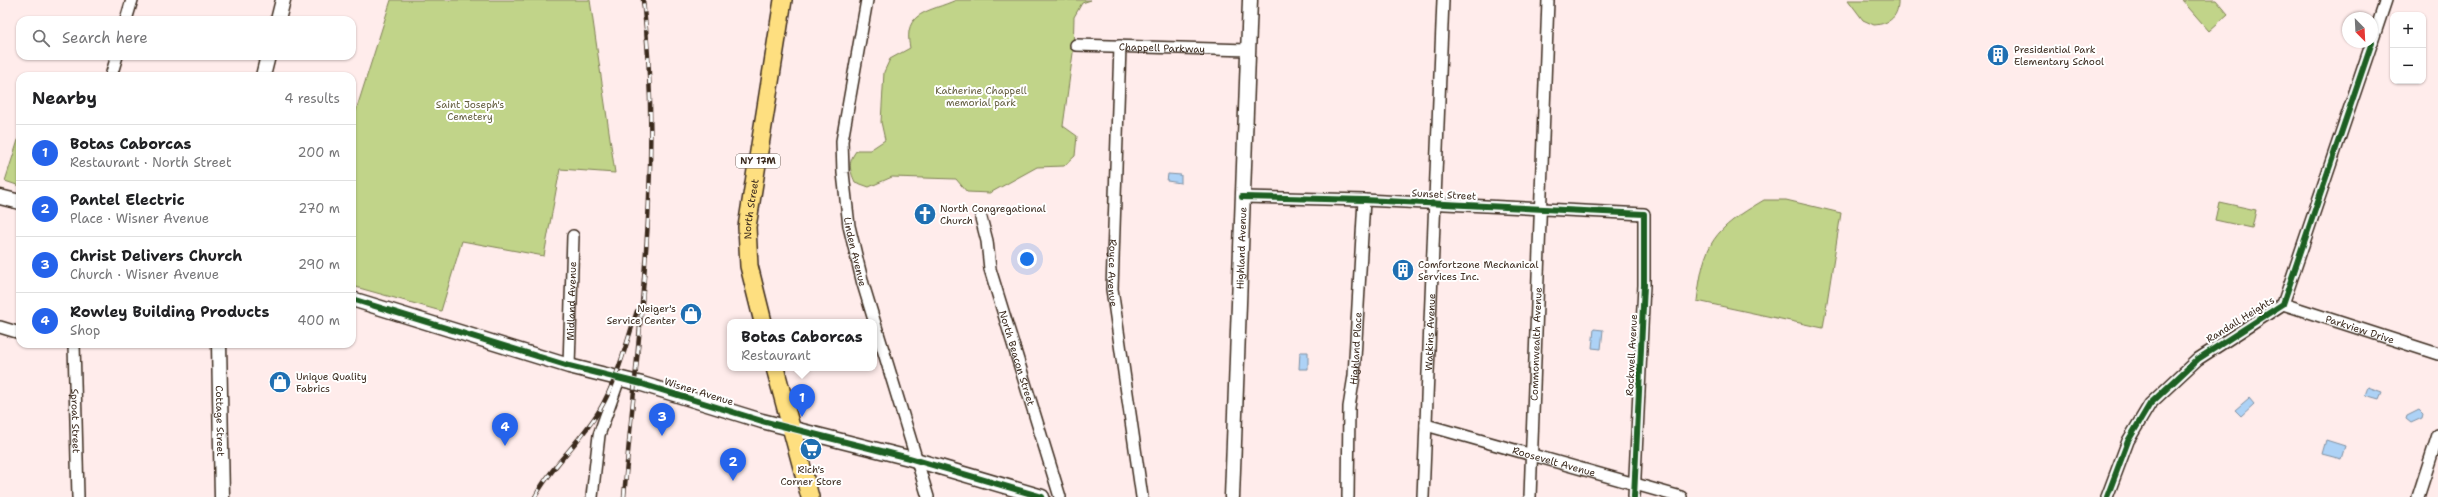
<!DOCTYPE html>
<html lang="en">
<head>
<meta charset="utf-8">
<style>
  body { margin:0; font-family:"Shantell Sans",sans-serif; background:#f6f6f6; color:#202124 }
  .controls { position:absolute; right:12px; top:12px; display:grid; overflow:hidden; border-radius:8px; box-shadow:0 1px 3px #0004 }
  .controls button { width:36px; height:36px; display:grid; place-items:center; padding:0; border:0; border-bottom:1px solid #e0e0e0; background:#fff; color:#202124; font:20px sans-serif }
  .compass { position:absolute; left:2342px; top:12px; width:36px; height:36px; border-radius:50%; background:#fff; box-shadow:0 1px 3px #0004; rotate:156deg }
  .you { position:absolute; left:1027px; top:259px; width:14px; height:14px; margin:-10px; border:3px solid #fff; border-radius:50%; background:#1a73e8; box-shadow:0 0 0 6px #1a73e833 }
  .badge { display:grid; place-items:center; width:26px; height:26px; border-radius:50%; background:#2563eb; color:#fff; font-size:13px; font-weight:700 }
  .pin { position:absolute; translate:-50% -33px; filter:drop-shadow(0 1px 2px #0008) }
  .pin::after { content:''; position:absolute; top:21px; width:14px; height:12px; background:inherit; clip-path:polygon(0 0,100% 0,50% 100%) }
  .popup { position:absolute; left:727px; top:319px; width:150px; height:52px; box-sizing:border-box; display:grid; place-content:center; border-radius:8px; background:#fff; filter:drop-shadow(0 1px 3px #0005); font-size:13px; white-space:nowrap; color:#757577 }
  .popup b { font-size:15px; color:#202124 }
  .popup::after { content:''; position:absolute; left:50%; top:100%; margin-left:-8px; border:8px solid transparent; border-top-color:#fff }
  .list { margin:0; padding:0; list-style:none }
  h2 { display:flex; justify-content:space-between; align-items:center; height:52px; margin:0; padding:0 16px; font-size:17px }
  h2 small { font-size:13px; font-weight:400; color:#757577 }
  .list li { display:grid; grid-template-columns:26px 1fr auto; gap:12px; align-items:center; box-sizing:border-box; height:56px; padding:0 16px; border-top:1px solid #e0e0e0 }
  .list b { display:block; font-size:15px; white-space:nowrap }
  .list p { margin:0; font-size:13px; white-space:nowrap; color:#757577 }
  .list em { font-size:13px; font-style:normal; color:#757577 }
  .icon { flex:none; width:22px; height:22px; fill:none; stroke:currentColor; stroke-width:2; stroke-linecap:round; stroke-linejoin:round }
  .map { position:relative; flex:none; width:2438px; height:497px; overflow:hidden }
  .search { position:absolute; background:#fff; box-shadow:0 1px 3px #0004; left:16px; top:16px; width:340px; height:44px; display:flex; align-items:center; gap:10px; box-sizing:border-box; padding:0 14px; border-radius:12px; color:#757577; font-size:15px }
  .panel { position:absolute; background:#fff; box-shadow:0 1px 3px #0004; left:16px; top:72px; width:340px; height:276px; border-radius:12px }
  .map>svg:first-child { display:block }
  .green { fill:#c1d489; stroke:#7e7f54 }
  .water { fill:#add2f6; stroke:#7f8fa0 }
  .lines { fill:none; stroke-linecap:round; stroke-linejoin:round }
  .minor-casing { stroke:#3b2a1e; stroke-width:14 }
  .tertiary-casing { stroke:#3b2a1e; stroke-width:17 }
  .primary-casing { stroke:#3b2a1e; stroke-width:20 }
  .minor { stroke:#fff; stroke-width:11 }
  .tertiary { stroke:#fff; stroke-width:14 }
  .primary { stroke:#fedf80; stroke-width:17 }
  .rail-casing { stroke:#3b2a1e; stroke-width:4.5 }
  .rail { stroke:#fff; stroke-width:3; stroke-dasharray:9; stroke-linecap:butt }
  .cycleway-casing { stroke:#fff; stroke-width:8 }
  .cycleway { stroke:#1b5e20; stroke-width:6 }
  .labels { text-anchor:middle; stroke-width:4; stroke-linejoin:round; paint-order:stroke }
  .shield { fill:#fff; stroke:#766a62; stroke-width:1 }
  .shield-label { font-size:9px; font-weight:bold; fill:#3b2a1e }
  .street-label { font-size:10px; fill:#3b2a1e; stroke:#fff }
  .poi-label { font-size:10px; fill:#3b2a1e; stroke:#fff; text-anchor:start }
  .park-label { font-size:10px; fill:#635d3e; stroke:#fff }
</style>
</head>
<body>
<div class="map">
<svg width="2438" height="497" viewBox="0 0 2438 497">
  <rect width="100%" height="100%" fill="#ffeceb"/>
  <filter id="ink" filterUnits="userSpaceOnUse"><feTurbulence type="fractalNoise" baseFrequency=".025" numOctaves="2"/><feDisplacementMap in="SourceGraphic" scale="8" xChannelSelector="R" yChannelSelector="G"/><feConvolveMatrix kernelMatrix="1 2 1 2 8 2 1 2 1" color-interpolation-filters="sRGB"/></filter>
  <g filter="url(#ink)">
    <!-- green -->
    <path class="green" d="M391 0H590L615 173 560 169 544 256 462 241 441 311 352 286V123Z
      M956 0H1091L1082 3 1074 17 1073 53 1063 126 1077 136 1075 156 1064 166 1037 167 990 193 967 192 956 179 892 177 869 187 855 182C849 169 848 161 857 150H870L885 140 881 122 884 72 890 59 910 48C902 11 930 12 956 0Z
      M1848 0H1898C1899 16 1890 24 1874 25L1863 20Z
      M2182 0H2216L2228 14 2209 31Z
      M20 134V186L5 181Z
      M1764 200H1786L1841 213 1823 328 1697 301C1704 242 1713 230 1764 200Z
      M2219 202 2256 210 2252 228 2215 220Z"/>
    <!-- water -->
    <path class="water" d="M1168 174 1181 175V183L1167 181Z
      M1594 329 1603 330 1601 349 1592 348Z
      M1300 352H1308V369H1299Z
      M2368 387 2382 392 2379 399 2365 395Z
      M2249 398 2254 404 2241 416 2235 410Z
      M2419 410 2423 414 2422 418 2411 423 2406 419 2407 416Z
      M2326 440 2345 446 2341 459 2322 454Z"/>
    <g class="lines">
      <!-- minor casing -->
      <g class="minor-casing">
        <g id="minor">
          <path id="s1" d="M867 0 842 141 843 173 849 226 863 284 928 497"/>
          <path d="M126 20 132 0"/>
          <path d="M2372 42 2386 0"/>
          <path id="s2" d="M1076 45 1248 50"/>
          <path id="s3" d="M1120 46 1112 289 1142 497"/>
          <path d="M111 76 117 56"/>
          <path d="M1242 197 1364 200 1644 214V285L1634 497"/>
          <path id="s4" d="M981 218 987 241 990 269 1060 497"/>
          <path id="s5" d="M2283 304 2438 354"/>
          <path d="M0 327 20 333"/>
          <path id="s6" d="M74 344 78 497"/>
          <path id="s7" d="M569 366 573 236"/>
          <path id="s8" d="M1426 425 1681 497"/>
          <path d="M592 497 599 435 619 379"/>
          <path id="s9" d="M1348 497 1349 407 1354 376 1364 200"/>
          <path id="s10" d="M1423 497 1443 0"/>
          <path id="s11" d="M1530 497 1548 0"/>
          <path d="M2107 497 2128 441 2150 404 2198 359 2283 304 2372 42"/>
          <path d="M2418 497 2438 435"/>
        </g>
      </g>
      <!-- tertiary casing -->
      <g class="tertiary-casing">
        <g id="tertiary">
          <path d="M278 20 283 0"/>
          <path d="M263 76 268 56"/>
          <path d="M0 197 20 202"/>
          <path d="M352 299 569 366 642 384 762 421 909 458 1042 497"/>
          <path id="s12" d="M219 344 222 497"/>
          <path id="s13" d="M1232 497 1250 0"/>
        </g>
      </g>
      <!-- primary casing -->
      <g class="primary-casing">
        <g id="primary">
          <path id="s14" d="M763 322 749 266 747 227 783 0"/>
          <path d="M775 368 810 497"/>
        </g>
      </g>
      <!-- minor -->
      <use href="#minor" class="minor"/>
      <!-- tertiary -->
      <use href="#tertiary" class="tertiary"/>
      <!-- primary -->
      <use href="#primary" class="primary"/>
      <!-- rail casing -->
      <g class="rail-casing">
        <path id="rail" d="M535 497C552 465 580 442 599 411 617 381 626 344 637 311
          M624 497C638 333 663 165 643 0"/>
      </g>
      <!-- rail -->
      <use href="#rail" class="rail"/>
      <!-- cycleway casing -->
      <g class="cycleway-casing">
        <path id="cycleway" d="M1242 197 1364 200 1644 214V285L1634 497
          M352 299 569 366 642 384 762 421 909 458 1042 497
          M2107 497 2128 441 2150 404 2198 359 2283 304 2372 42"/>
      </g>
      <!-- cycleway -->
      <use href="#cycleway" class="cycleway"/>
    </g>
  </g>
  <!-- icons -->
  <defs>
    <g id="building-disc" transform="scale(1.15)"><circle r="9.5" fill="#1f6fb2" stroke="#fff"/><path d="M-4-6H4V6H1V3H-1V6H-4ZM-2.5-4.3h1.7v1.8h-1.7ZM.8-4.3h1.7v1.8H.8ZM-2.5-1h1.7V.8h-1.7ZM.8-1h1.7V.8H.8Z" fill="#fff"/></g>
    <g id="church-disc" transform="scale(1.15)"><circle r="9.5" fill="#1f6fb2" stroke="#fff"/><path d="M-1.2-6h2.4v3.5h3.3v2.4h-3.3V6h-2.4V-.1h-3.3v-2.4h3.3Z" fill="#fff"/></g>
    <g id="shop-disc" transform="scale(1.15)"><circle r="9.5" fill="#1f6fb2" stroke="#fff"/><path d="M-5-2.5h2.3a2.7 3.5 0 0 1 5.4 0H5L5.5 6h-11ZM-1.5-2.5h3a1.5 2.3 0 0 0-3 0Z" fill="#fff"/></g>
    <g id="supermarket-disc" transform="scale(1.15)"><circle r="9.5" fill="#1f6fb2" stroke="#fff"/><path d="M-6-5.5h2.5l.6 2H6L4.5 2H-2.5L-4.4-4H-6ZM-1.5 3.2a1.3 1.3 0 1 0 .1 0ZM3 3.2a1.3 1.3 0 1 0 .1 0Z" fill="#fff"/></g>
  </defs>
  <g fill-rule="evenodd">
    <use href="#building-disc" x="1998" y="55"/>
    <use href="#church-disc" x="925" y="214"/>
    <use href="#building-disc" x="1403" y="270"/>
    <use href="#shop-disc" x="691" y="314"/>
    <use href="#shop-disc" x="280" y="382"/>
    <use href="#supermarket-disc" x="811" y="449"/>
  </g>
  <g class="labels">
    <!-- shield labels -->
    <rect class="shield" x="736" y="154" width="44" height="14" rx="3"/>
    <g class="shield-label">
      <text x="758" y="164">NY 17M</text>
    </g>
    <!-- street labels -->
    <g class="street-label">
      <text dy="4" stroke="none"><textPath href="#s2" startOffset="86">Chappell Parkway</textPath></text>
      <text transform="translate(1444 194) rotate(3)" y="4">Sunset Street</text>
      <text dy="4" stroke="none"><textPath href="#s14" startOffset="115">North Street</textPath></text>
      <text dy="4" stroke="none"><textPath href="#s13" startOffset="249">Highland Avenue</textPath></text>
      <text dy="4" stroke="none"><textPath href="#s1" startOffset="255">Linden Avenue</textPath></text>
      <text dy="4" stroke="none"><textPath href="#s3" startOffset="227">Royce Avenue</textPath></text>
      <text dy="4" stroke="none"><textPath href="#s7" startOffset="65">Midland Avenue</textPath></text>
      <text transform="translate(2240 319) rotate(-32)" y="4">Randall Heights</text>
      <text dy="4" stroke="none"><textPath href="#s5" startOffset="81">Parkview Drive</textPath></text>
      <text dy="4" stroke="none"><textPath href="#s10" startOffset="165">Watkins Avenue</textPath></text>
      <text dy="4" stroke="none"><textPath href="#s11" startOffset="153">Commonwealth Avenue</textPath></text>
      <text dy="4" stroke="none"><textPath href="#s9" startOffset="149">Highland Place</textPath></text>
      <text transform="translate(1631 355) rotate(-87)" y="4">Rockwell Avenue</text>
      <text dy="4" stroke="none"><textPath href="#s4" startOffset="145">North Beacon Street</textPath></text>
      <text transform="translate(699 391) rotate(17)" y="4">Wisner Avenue</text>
      <text dy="4" stroke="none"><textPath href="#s6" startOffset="77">Sproat Street</textPath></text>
      <text dy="4" stroke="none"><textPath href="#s12" startOffset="77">Cottage Street</textPath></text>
      <text dy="4" stroke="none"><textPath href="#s8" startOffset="133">Roosevelt Avenue</textPath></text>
    </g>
    <!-- poi labels -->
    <g class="poi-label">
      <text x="2014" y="53">Presidential Park<tspan x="2014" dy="12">Elementary School</tspan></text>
      <text x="940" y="212">North Congregational<tspan x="940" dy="12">Church</tspan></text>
      <text x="1418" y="268">Comfortzone Mechanical<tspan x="1418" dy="12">Services Inc.</tspan></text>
      <text x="676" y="312" text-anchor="end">Neiger's<tspan x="676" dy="12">Service Center</tspan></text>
      <text x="296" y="380">Unique Quality<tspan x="296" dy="12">Fabrics</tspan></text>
      <text x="811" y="473" text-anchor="middle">Rich's<tspan x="811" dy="12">Corner Store</tspan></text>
    </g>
    <!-- park labels -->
    <g class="park-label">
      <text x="981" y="94">Katherine Chappell<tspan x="981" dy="12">memorial park</tspan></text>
      <text x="470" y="108">Saint Joseph's<tspan x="470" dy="12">Cemetery</tspan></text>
    </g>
  </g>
</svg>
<div class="controls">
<button>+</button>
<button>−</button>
</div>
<svg class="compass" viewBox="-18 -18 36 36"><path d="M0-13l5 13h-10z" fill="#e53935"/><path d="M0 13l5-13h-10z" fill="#757577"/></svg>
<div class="you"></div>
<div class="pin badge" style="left:802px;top:417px">1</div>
<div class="popup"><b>Botas Caborcas</b>Restaurant</div>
<div class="pin badge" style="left:733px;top:481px">2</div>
<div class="pin badge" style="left:662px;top:436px">3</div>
<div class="pin badge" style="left:505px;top:446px">4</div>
<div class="search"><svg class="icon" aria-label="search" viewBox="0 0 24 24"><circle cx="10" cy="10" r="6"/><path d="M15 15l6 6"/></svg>Search here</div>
<section class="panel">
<h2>Nearby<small>4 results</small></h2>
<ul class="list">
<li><span class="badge">1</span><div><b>Botas Caborcas</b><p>Restaurant · North Street</p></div><em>200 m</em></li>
<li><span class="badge">2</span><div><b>Pantel Electric</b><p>Place · Wisner Avenue</p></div><em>270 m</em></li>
<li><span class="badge">3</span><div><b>Christ Delivers Church</b><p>Church · Wisner Avenue</p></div><em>290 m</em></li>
<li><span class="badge">4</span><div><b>Rowley Building Products</b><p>Shop</p></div><em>400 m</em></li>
</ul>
</section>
</div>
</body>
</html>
